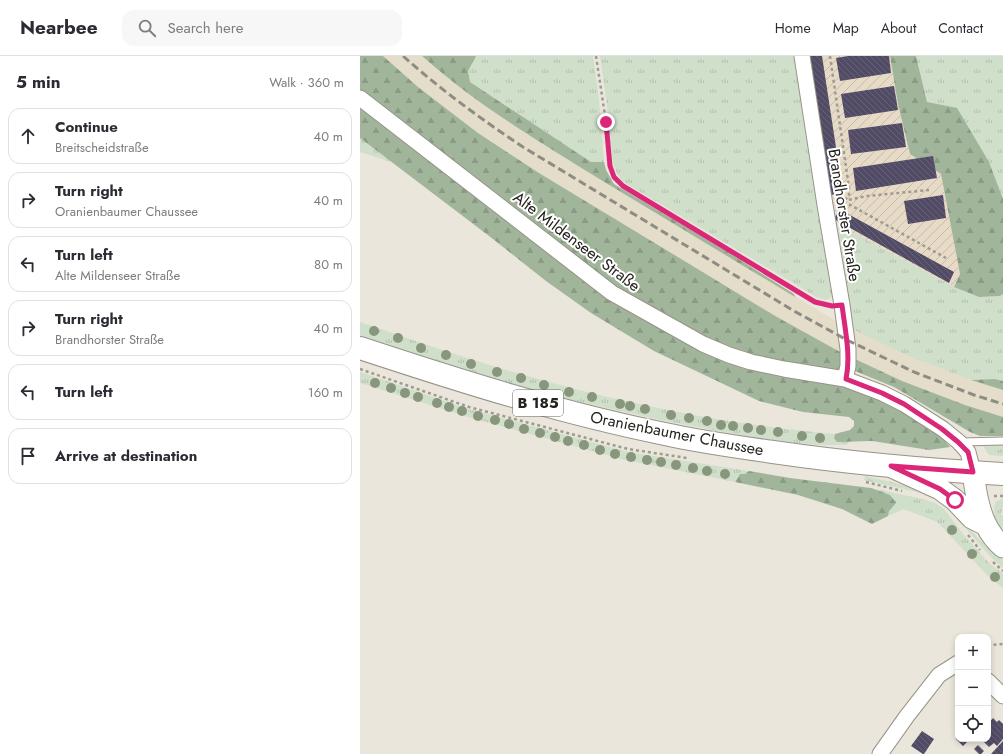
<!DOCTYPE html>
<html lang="en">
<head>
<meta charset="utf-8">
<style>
  body { margin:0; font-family:Jost,sans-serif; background:#f7f7f7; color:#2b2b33 }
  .controls { position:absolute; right:12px; bottom:12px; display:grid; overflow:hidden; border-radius:8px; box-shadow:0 2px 6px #0003 }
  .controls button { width:36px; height:36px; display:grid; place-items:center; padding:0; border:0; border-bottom:1px solid #e1e1e2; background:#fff; color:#2b2b33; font:20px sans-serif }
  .stop { position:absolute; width:12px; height:12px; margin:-9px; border:3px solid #db2777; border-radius:50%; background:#fff }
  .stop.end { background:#db2777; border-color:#fff; box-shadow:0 1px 4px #0008 }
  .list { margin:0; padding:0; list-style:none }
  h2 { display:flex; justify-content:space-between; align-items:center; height:52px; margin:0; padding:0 16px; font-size:17px }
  h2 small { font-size:13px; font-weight:400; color:#7c7c81 }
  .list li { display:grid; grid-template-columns:26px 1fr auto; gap:12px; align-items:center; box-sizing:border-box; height:56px; margin:0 8px 8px; padding:0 8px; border:1px solid #e1e1e2; border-radius:12px }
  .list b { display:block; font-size:15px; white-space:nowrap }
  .list p { margin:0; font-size:13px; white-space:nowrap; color:#7c7c81 }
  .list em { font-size:13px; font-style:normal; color:#7c7c81 }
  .icon { flex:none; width:22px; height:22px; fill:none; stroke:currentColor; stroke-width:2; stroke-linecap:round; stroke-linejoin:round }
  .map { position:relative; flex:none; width:643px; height:698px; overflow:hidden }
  header { display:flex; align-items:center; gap:24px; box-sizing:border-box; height:56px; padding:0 20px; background:#fff; border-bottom:1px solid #e1e1e2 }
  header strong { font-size:19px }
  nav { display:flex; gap:22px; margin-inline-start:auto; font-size:14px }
  .search { width:280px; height:36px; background:#f7f7f7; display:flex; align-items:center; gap:10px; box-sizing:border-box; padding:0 14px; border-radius:12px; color:#7c7c81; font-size:15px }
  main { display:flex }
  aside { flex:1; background:#fff }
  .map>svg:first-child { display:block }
  .built { fill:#e4ddca }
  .industrial { fill:url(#industrial-furrows) }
  .grass { fill:url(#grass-tufts) }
  .forest { fill:url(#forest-firs) }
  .building { fill:url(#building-back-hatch) }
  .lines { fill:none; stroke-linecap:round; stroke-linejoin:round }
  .lane-casing { stroke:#989388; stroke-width:9 }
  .street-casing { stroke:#989388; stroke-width:17 }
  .secondary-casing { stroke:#989388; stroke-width:23 }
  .primary-casing { stroke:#989388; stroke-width:24 }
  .path { stroke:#9e9b92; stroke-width:2.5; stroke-dasharray:3 3; stroke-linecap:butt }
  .lane { stroke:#fff; stroke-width:7 }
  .street { stroke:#fff; stroke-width:15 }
  .secondary { stroke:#fff; stroke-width:21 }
  .primary { stroke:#fff; stroke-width:22 }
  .rail { stroke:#8f8c84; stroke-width:3; stroke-dasharray:8 4; stroke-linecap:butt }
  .tree { fill:#88977c }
  .route { stroke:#db2777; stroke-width:5 }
  .labels { text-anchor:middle; stroke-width:4; stroke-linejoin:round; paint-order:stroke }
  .shield { fill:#fff; stroke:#666562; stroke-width:1 }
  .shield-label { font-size:15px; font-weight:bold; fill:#25231e }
  .street-label { font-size:16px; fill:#25231e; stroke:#fff }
</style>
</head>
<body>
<header>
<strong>Nearbee</strong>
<div class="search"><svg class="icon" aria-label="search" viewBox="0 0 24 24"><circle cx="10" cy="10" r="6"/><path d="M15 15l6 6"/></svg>Search here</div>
<nav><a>Home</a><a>Map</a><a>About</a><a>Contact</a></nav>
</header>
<main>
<aside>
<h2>5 min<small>Walk · 360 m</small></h2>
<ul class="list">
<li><svg class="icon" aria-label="ahead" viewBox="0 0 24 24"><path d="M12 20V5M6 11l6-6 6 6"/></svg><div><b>Continue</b><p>Breitscheidstraße</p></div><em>40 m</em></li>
<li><svg class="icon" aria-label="right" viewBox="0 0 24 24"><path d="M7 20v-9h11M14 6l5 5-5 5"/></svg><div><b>Turn right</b><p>Oranienbaumer Chaussee</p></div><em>40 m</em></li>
<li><svg class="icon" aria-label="left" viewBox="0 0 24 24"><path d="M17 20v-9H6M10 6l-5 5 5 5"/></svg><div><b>Turn left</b><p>Alte Mildenseer Straße</p></div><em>80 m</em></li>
<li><svg class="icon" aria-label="right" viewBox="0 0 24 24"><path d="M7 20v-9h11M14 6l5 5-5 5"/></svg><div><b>Turn right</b><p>Brandhorster Straße</p></div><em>40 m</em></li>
<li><svg class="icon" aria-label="left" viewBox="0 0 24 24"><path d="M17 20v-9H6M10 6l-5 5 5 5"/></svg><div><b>Turn left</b></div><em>160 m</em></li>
<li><svg class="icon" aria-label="arrive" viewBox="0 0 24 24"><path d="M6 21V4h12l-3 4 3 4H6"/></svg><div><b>Arrive at destination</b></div></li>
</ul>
</aside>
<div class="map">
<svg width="643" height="698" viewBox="0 0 643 698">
  <defs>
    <pattern id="industrial-furrows" width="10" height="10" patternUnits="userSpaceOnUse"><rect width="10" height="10" fill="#e7dbc7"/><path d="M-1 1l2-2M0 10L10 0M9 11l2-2" fill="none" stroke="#c6bcaa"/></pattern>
    <pattern id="grass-tufts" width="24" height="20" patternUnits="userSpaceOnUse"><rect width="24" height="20" fill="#cfdfca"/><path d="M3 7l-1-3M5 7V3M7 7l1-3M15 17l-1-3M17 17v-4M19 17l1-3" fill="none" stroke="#b2bfad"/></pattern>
    <pattern id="forest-firs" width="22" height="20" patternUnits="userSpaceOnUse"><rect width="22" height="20" fill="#a1b59b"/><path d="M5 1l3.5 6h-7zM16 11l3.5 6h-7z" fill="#8a9b85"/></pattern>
    <pattern id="building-back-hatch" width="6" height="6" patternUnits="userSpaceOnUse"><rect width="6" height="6" fill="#524b65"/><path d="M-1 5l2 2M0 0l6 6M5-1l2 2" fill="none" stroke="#686276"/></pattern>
  </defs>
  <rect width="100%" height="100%" fill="#ebe6db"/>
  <!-- built -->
  <path class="built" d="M23 0H62L81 17 141 61 203 101 476 265 548 300 611 324 643 334V361L605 349 542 325 482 297 417 261 179 117 118 77 58 31Z"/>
  <!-- industrial -->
  <path class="industrial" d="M449 0H530L538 48 550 98 581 118 600 218 594 231 473 166Z"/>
  <!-- grass -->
  <path class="grass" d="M116 0H233L239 43 244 106H231L110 26 108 15Z
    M240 0H437L473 239 467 244 458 242 262 125 257 118 253 108 247 49Z
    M556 0H643V143L629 106 567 46Z
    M0 82 31 106 0 96Z
    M473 166 594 231 619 241 640 240 643 238V325L635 323 611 324 548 300 490 272Z
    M0 266C54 284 109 304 164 319 265 348 370 369 475 378L474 382 487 386 491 385 486 389H456L436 387 373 378 291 362 199 341 149 327 94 311 0 280Z
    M0 316 109 353 269 396 389 415 385 418H380L375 426 265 404 108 361 0 327Z
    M627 388H643V400L629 399 623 390Z
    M505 420 562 433 575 442 566 438 504 424Z
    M511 432 563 443 575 447 584 453 604 479 628 506 643 518V532L628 520 577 466 544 453 528 460 530 439Z
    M643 443V450L641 458 643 460V476C636 467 631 455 636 445Z
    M594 452 617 481 643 504V512C623 495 608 475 592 454Z"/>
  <!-- forest -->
  <path class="forest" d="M0 0H23L58 31 118 77 179 117 417 261 482 297 483 309 476 315 436 320 499 335 533 349 581 380 590 391 569 394 512 385 477 386 474 382 475 378 490 374 494 370V365L489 361 443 356 399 345 294 295 231 257 186 225 133 183 0 82Z
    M62 0H116L108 15 110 26 231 106H244L246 114 254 128 366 195 434 238 435 241C372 203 309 165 246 127 183 88 118 50 62 0Z
    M530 0H556L567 46 597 52 629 106 643 143V238L640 240 619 241 594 231 600 218 581 118 550 98 538 48Z
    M495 303 542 325 605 349 643 361V380H620L610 376 534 331 495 315Z
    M635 323 643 325V334L611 324Z
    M389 415 430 422 511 432 530 439 536 447 529 455 528 460 512 468 482 453 438 439 375 426 380 418H385Z"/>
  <!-- building -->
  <path class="building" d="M450 0H462L483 137 471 139Z
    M488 0H529L531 17 480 25 476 2Z
    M534 30 538 54 485 62 481 38Z
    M542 67 546 91 491 98 488 74Z
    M573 100 577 122 496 135 493 112Z
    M583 139 586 162 548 168 544 145Z
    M479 153 594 216 589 227 474 163Z
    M633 662 637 666 639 664 643 668V683L637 690 634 687 629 691 623 685 626 683H628V668Z
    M562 675 574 683 564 698H563L551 690Z
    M598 681V683H610L603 690 596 683Z
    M643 685V698H631Z
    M618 689 624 695 621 698H619L614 693Z"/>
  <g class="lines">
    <!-- lane casing -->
    <g class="lane-casing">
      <path id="lane" d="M601 386 643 385"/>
    </g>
    <!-- street casing -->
    <g class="street-casing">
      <path id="street" d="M442 0 465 149 482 249 488 293V310L485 323
        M0 42 252 237 343 288 369 299 391 306 424 313 485 323 522 337 544 348 583 373 599 386 608 396 613 416
        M628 625 643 640
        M520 698 547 660 579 619 598 607"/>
    </g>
    <!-- secondary casing -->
    <g class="secondary-casing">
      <path id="secondary" d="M534 412 580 433 595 444 612 462 626 469
        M613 416C615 433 618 453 626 469 630 477 636 485 643 491"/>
    </g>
    <!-- primary casing -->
    <g class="primary-casing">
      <path id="primary" d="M0 292C100 325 201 357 305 378 341 386 377 391 413 396 489 407 566 414 643 418"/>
    </g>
    <!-- path -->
    <path class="path" d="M236 0 246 66 250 110 254 121 263 130 438 236 455 246 468 249
      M470 0 489 132V140L483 145 586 202
      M483 145 507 140 569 134
      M0 313 109 351 268 393 327 402
      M506 426 542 435
      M634 440H643
      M608 479 620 494
      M633 506 643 515
      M628 591 632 589 643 588"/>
    <!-- lane -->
    <use href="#lane" class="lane"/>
    <!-- street -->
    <use href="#street" class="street"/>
    <!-- secondary -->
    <use href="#secondary" class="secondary"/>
    <!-- primary -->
    <use href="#primary" class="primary"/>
    <!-- rail -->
    <path class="rail" d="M43 0C81 34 121 63 163 91L434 255 487 284 554 316 614 339 643 348"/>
  </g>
  <!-- trees -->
  <g class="tree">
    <circle cx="14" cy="275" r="5"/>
    <circle cx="38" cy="282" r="5"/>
    <circle cx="61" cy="292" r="5"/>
    <circle cx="86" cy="299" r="5"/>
    <circle cx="111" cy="308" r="5"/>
    <circle cx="137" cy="316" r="5"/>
    <circle cx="161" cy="322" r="5"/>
    <circle cx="15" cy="327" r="5"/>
    <circle cx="184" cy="329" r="5"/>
    <circle cx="31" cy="332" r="5"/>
    <circle cx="209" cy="336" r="5"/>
    <circle cx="45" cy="337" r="5"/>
    <circle cx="58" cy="341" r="5"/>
    <circle cx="232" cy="341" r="5"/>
    <circle cx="77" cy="347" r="5"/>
    <circle cx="260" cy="348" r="5"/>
    <circle cx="270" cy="350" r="5"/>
    <circle cx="89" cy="351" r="5"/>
    <circle cx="285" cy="353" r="5"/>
    <circle cx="102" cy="355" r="5"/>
    <circle cx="311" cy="359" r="5"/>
    <circle cx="118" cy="360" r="5"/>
    <circle cx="329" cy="362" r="5"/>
    <circle cx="135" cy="364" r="5"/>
    <circle cx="347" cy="365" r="5"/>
    <circle cx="149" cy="368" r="5"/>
    <circle cx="361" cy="369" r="5"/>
    <circle cx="373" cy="370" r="5"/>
    <circle cx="388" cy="372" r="5"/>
    <circle cx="164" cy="373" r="5"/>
    <circle cx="401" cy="374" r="5"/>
    <circle cx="418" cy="376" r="5"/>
    <circle cx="180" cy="377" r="5"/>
    <circle cx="442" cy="380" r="5"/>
    <circle cx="195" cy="381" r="5"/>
    <circle cx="460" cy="382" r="5"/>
    <circle cx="208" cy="385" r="5"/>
    <circle cx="224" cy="389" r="5"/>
    <circle cx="240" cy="394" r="5"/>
    <circle cx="255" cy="398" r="5"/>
    <circle cx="271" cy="401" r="5"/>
    <circle cx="287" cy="404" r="5"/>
    <circle cx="301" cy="406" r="5"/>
    <circle cx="316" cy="409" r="5"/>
    <circle cx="333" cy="412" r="5"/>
    <circle cx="347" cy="415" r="5"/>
    <circle cx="365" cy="418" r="5"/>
    <circle cx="592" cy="474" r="5"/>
    <circle cx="612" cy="498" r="5"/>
    <circle cx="635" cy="521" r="5"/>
  </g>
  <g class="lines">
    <!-- route -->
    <path class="route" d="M246 66 250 110 254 121 263 130 455 246 472 250 482 249C485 274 491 299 486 323L522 337 544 348 582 373 598 386 608 396 613 416 531 410 580 433 595 444"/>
  </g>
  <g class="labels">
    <!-- shield labels -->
    <rect class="shield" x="153" y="334" width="50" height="26" rx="3"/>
    <g class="shield-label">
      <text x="178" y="352">B 185</text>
    </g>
    <!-- street labels -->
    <g class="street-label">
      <text transform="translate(485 159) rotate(81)" y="6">Brandhorster Straße</text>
      <text transform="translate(217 185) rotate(37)" y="6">Alte Mildenseer Straße</text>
      <text transform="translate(317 377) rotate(11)" y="6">Oranienbaumer Chaussee</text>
    </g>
  </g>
</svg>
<div class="controls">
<button>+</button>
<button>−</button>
<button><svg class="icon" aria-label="locate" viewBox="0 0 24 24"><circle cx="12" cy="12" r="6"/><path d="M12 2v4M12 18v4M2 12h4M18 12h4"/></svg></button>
</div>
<div class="stop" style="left:595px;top:444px"></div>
<div class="stop end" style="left:246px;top:66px"></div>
</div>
</main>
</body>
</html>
